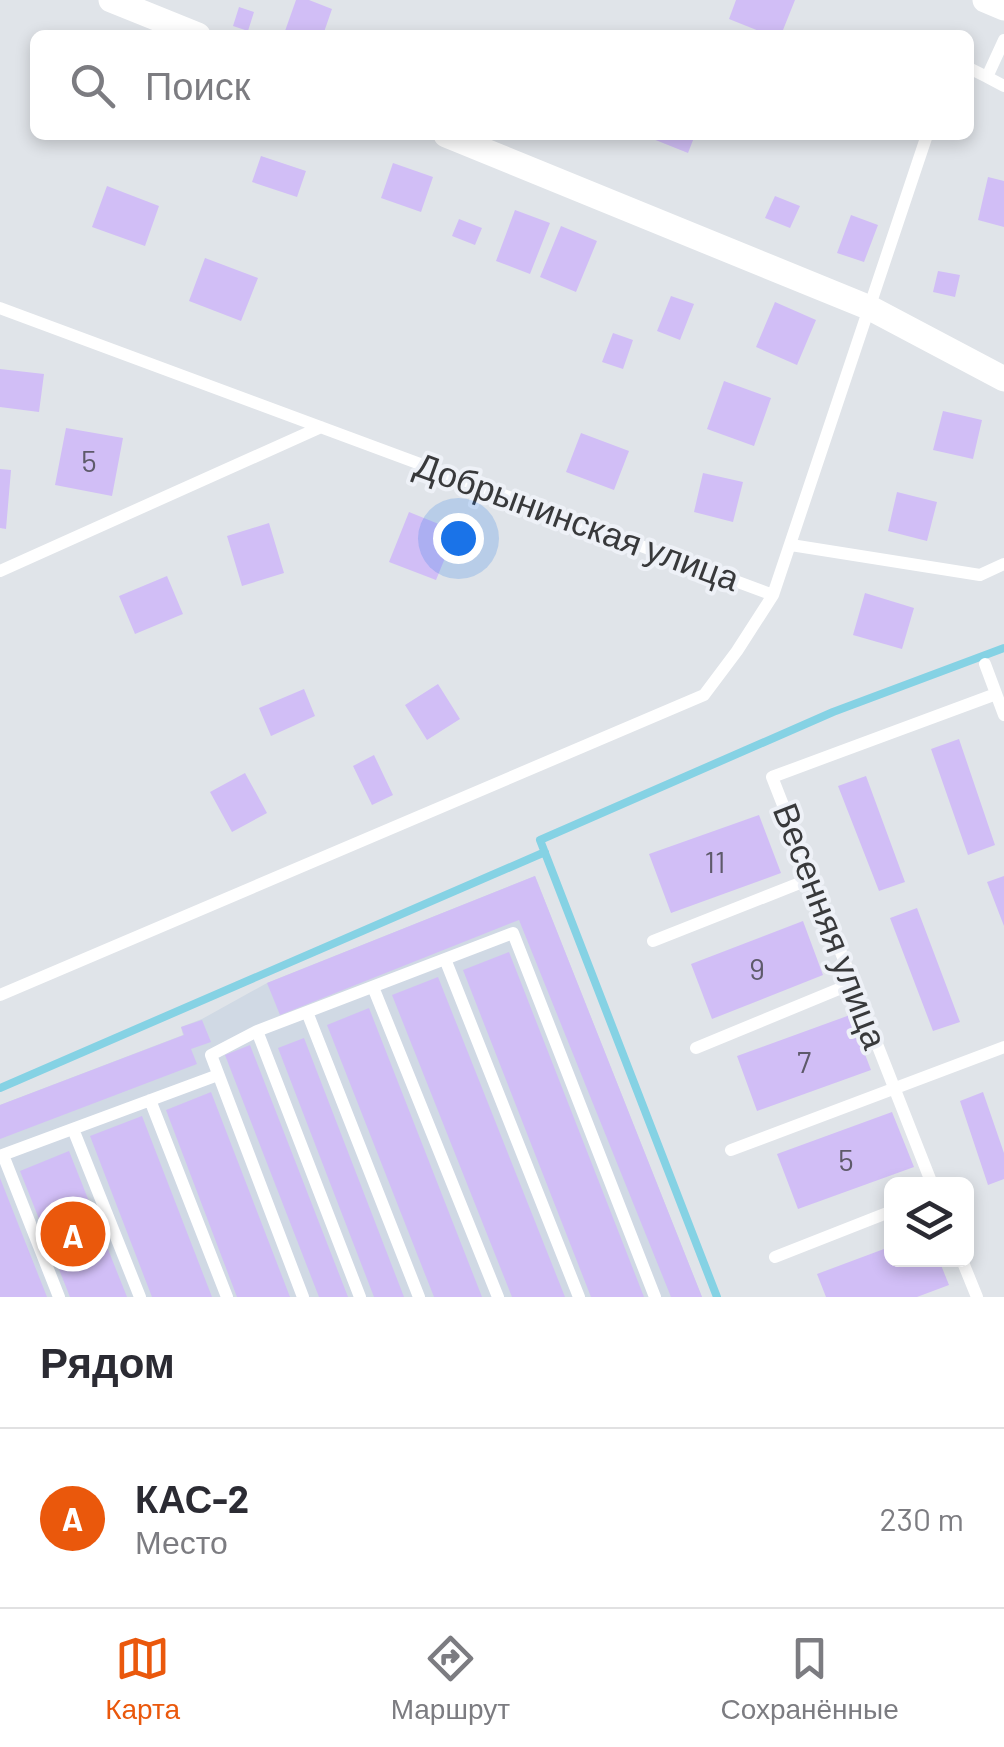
<!DOCTYPE html>
<html lang="ru">
<head>
<meta charset="utf-8">
<style>
  body { margin:0; font-family:Barlow,sans-serif; background:#f7f7f7; color:#2b2b33 }
  .controls { position:absolute; right:30px; bottom:30px; display:grid; overflow:hidden; border-radius:15px; box-shadow:0 5px 15px #0003 }
  .controls button { width:90px; height:90px; display:grid; place-items:center; padding:0; border:0; border-bottom:2px solid #e1e1e2; background:#fff; color:#2b2b33; font:50px sans-serif }
  .you { position:absolute; left:458px; top:538px; width:35px; height:35px; margin:-25px; border:8px solid #fff; border-radius:50%; background:#1a73e8; box-shadow:0 0 0 15px #1a73e833 }
  .badge { display:grid; place-items:center; width:65px; height:65px; border-radius:50%; background:#ea580c; color:#fff; font-size:32px; font-weight:700 }
  .pin { position:absolute; translate:-50% -50%; border:5px solid #fff; box-shadow:0 2px 10px #0006 }
  .list { margin:0; padding:0; list-style:none }
  h2 { display:flex; justify-content:space-between; align-items:center; height:130px; margin:0; padding:0 40px; font-size:42px }
  h2 small { font-size:32px; font-weight:400; color:#7c7c81 }
  .list li { display:grid; grid-template-columns:65px 1fr auto; gap:30px; align-items:center; box-sizing:border-box; height:180px; padding:0 40px; border-top:2px solid #e1e1e2 }
  .list b { display:block; font-size:38px; white-space:nowrap }
  .list p { margin:0; font-size:32px; white-space:nowrap; color:#7c7c81 }
  .list em { font-size:32px; font-style:normal; color:#7c7c81 }
  .icon { flex:none; width:55px; height:55px; fill:none; stroke:currentColor; stroke-width:2; stroke-linecap:round; stroke-linejoin:round }
  .map { position:relative; flex:none; width:1004px; height:1297px; overflow:hidden }
  .search { position:absolute; background:#fff; box-shadow:0 5px 15px #0003; left:30px; right:30px; top:30px; height:110px; display:flex; align-items:center; gap:25px; box-sizing:border-box; padding:0 35px; border-radius:15px; color:#7c7c81; font-size:38px }
  .sheet { height:310px; background:#fff }
  nav { display:flex; justify-content:space-around; align-items:center; box-sizing:border-box; height:140px; border-top:2px solid #e1e1e2; background:#fff; font-size:28px; color:#7c7c81 }
  nav a { display:grid; justify-items:center; gap:5px }
  nav .on { color:#ea580c }
  .map>svg:first-child { display:block }
  .built { fill:#d0d9e4 }
  .lines { fill:none; stroke-linecap:round; stroke-linejoin:round }
  .stream { stroke:#85d2e4; stroke-width:8 }
  .building { fill:#d1bef6 }
  .service { stroke:#fff; stroke-width:12 }
  .minor { stroke:#fff; stroke-width:25 }
  .labels { text-anchor:middle; stroke-width:8; stroke-linejoin:round; paint-order:stroke }
  .number-label { font-size:30px; fill:#5e5a6a }
  .street-label { font-size:35px; fill:#38393b; stroke:#eef1f7 }
</style>
</head>
<body>
<div class="map">
<svg width="1004" height="1297" viewBox="0 0 1004 1297">
  <rect width="100%" height="100%" fill="#e0e4e9"/>
  <!-- built -->
  <path class="built" d="M535 876 702 1297H0V1105L183 1035 181 1027 202 1019 267 983Z"/>
  <g class="lines">
    <!-- stream -->
    <path class="stream" d="M0 1088 545 852
      M717 1297 540 840 833 712 1004 648"/>
  </g>
  <!-- building -->
  <path class="building" d="M296 0H309L332 9 323 35H295L285 31Z
    M736 0H795L781 35H769L729 19Z
    M239 7 254 12 248 31 233 26Z
    M643 135H695L688 153Z
    M261 156 306 171 297 197 252 182Z
    M393 163 433 177 421 212 381 198Z
    M988 177 1004 181V227L978 220Z
    M107 186 159 206 145 246 92 227Z
    M775 196 800 206 790 228 765 218Z
    M515 210 550 223 530 274 496 261Z
    M851 215 878 225 864 262 837 253Z
    M459 219 482 228 475 245 452 236Z
    M561 226 597 241 576 292 540 277Z
    M205 258 258 278 241 321 189 301Z
    M938 271 960 275 955 297 933 292Z
    M671 296 694 304 680 340 657 331Z
    M775 302 816 320 797 365 756 347Z
    M613 333 633 340 623 369 602 362Z
    M0 369 44 374 39 412 0 407Z
    M724 381 771 398 754 446 707 429Z
    M943 411 982 420 973 459 933 450Z
    M66 428 123 438 112 496 55 485Z
    M581 433 629 451 614 490 566 472Z
    M0 469 11 470 6 529 0 528Z
    M703 473 743 482 733 522 694 512Z
    M897 492 937 502 927 541 888 531Z
    M409 512 456 531 436 580 389 562Z
    M269 523 284 573 242 586 227 536Z
    M167 576 183 614 135 634 119 596Z
    M865 593 914 608 902 649 853 635Z
    M438 684 460 719 427 740 405 705Z
    M304 689 315 716 271 736 259 708Z
    M959 739 995 845 968 855 931 749Z
    M374 755 393 795 372 805 353 766Z
    M245 773 267 813 232 832 210 792Z
    M866 776 905 882 879 891 838 786Z
    M759 815 781 873 671 913 649 854Z
    M535 876 702 1297H671L519 920 280 1015 267 983Z
    M1004 876V926L987 882Z
    M917 908 960 1022 933 1031 890 918Z
    M803 921 823 975 712 1019 691 964Z
    M509 952 644 1297H591L463 970Z
    M438 977 565 1297H512L392 995Z
    M369 1008 482 1297H434L327 1025Z
    M850 1015 871 1070 757 1111 737 1056Z
    M202 1020 211 1042 191 1049 197 1064 0 1139V1105L184 1035 181 1027Z
    M304 1038 404 1297H374L278 1048Z
    M250 1045 348 1297H319L225 1055Z
    M211 1092 290 1297H237L166 1110Z
    M983 1092 1004 1153V1179L988 1185 960 1101Z
    M892 1112 914 1167 798 1209 777 1154Z
    M142 1116 212 1297H152L90 1136Z
    M69 1151 127 1297H70L20 1171Z
    M0 1178 47 1297H0Z
    M892 1246V1260H939L949 1285 917 1297H826L817 1274Z"/>
  <g class="lines">
    <!-- service -->
    <path class="service" d="M969 68 987 77 1004 40
      M987 77 1004 86
      M0 308 773 595 737 651 704 695 0 995
      M791 545 980 575 1004 564
      M0 571 321 427
      M773 595 927 135
      M985 664 1004 715
      M653 941 810 879
      M445 959 579 1297
      M373 987 498 1297
      M307 1012 419 1297
      M257 1031 360 1297
      M696 1048 851 984
      M150 1100 227 1297
      M73 1129 140 1297
      M731 1150 1004 1047
      M3 1155 59 1297
      M0 1156 218 1075
      M932 1184 772 777 996 694
      M775 1257 892 1211
      M962 1260 977 1297
      M303 1297 211 1055 257 1031 513 933 655 1297"/>
    <!-- minor -->
    <path class="minor" d="M111 0 198 35
      M985 0 1004 8
      M446 135 870 308 1004 379"/>
  </g>
  <g class="labels">
    <!-- number labels -->
    <g class="number-label">
      <text x="89" y="472">5</text>
      <text x="715" y="873">11</text>
      <text x="757" y="980">9</text>
      <text x="804" y="1073">7</text>
      <text x="846" y="1171">5</text>
    </g>
    <!-- street labels -->
    <g class="street-label">
      <text transform="translate(577 522) rotate(20)" y="12">Добрынинская улица</text>
      <text transform="translate(830 926) rotate(69)" y="12">Весенняя улица</text>
    </g>
  </g>
</svg>
<div class="controls">
<button><svg class="icon" aria-label="layers" viewBox="0 0 24 24"><path d="M12 4l9 5-9 5-9-5zM3 14l9 5 9-5"/></svg></button>
</div>
<div class="you"></div>
<div class="pin badge" style="left:73px;top:1234px">A</div>
<div class="search"><svg class="icon" aria-label="search" viewBox="0 0 24 24"><circle cx="10" cy="10" r="6"/><path d="M15 15l6 6"/></svg>Поиск</div>
</div>
<section class="sheet">
<h2>Рядом<small></small></h2>
<ul class="list">
<li><span class="badge">A</span><div><b>КАС-2</b><p>Место</p></div><em>230 m</em></li>
</ul>
</section>
<nav>
<a class="on"><svg class="icon" aria-label="map" viewBox="0 0 24 24"><path d="M3 6l6-2 6 2 6-2v14l-6 2-6-2-6 2zM9 4v14M15 6v14"/></svg>Карта</a>
<a><svg class="icon" aria-label="directions" viewBox="0 0 24 24"><path d="M12 3l9 9-9 9-9-9zM9 14v-3h6M13 9l2 2-2 2"/></svg>Маршрут</a>
<a><svg class="icon" aria-label="saved" viewBox="0 0 24 24"><path d="M7 4h10v16l-5-4-5 4z"/></svg>Сохранённые</a>
</nav>
</body>
</html>
